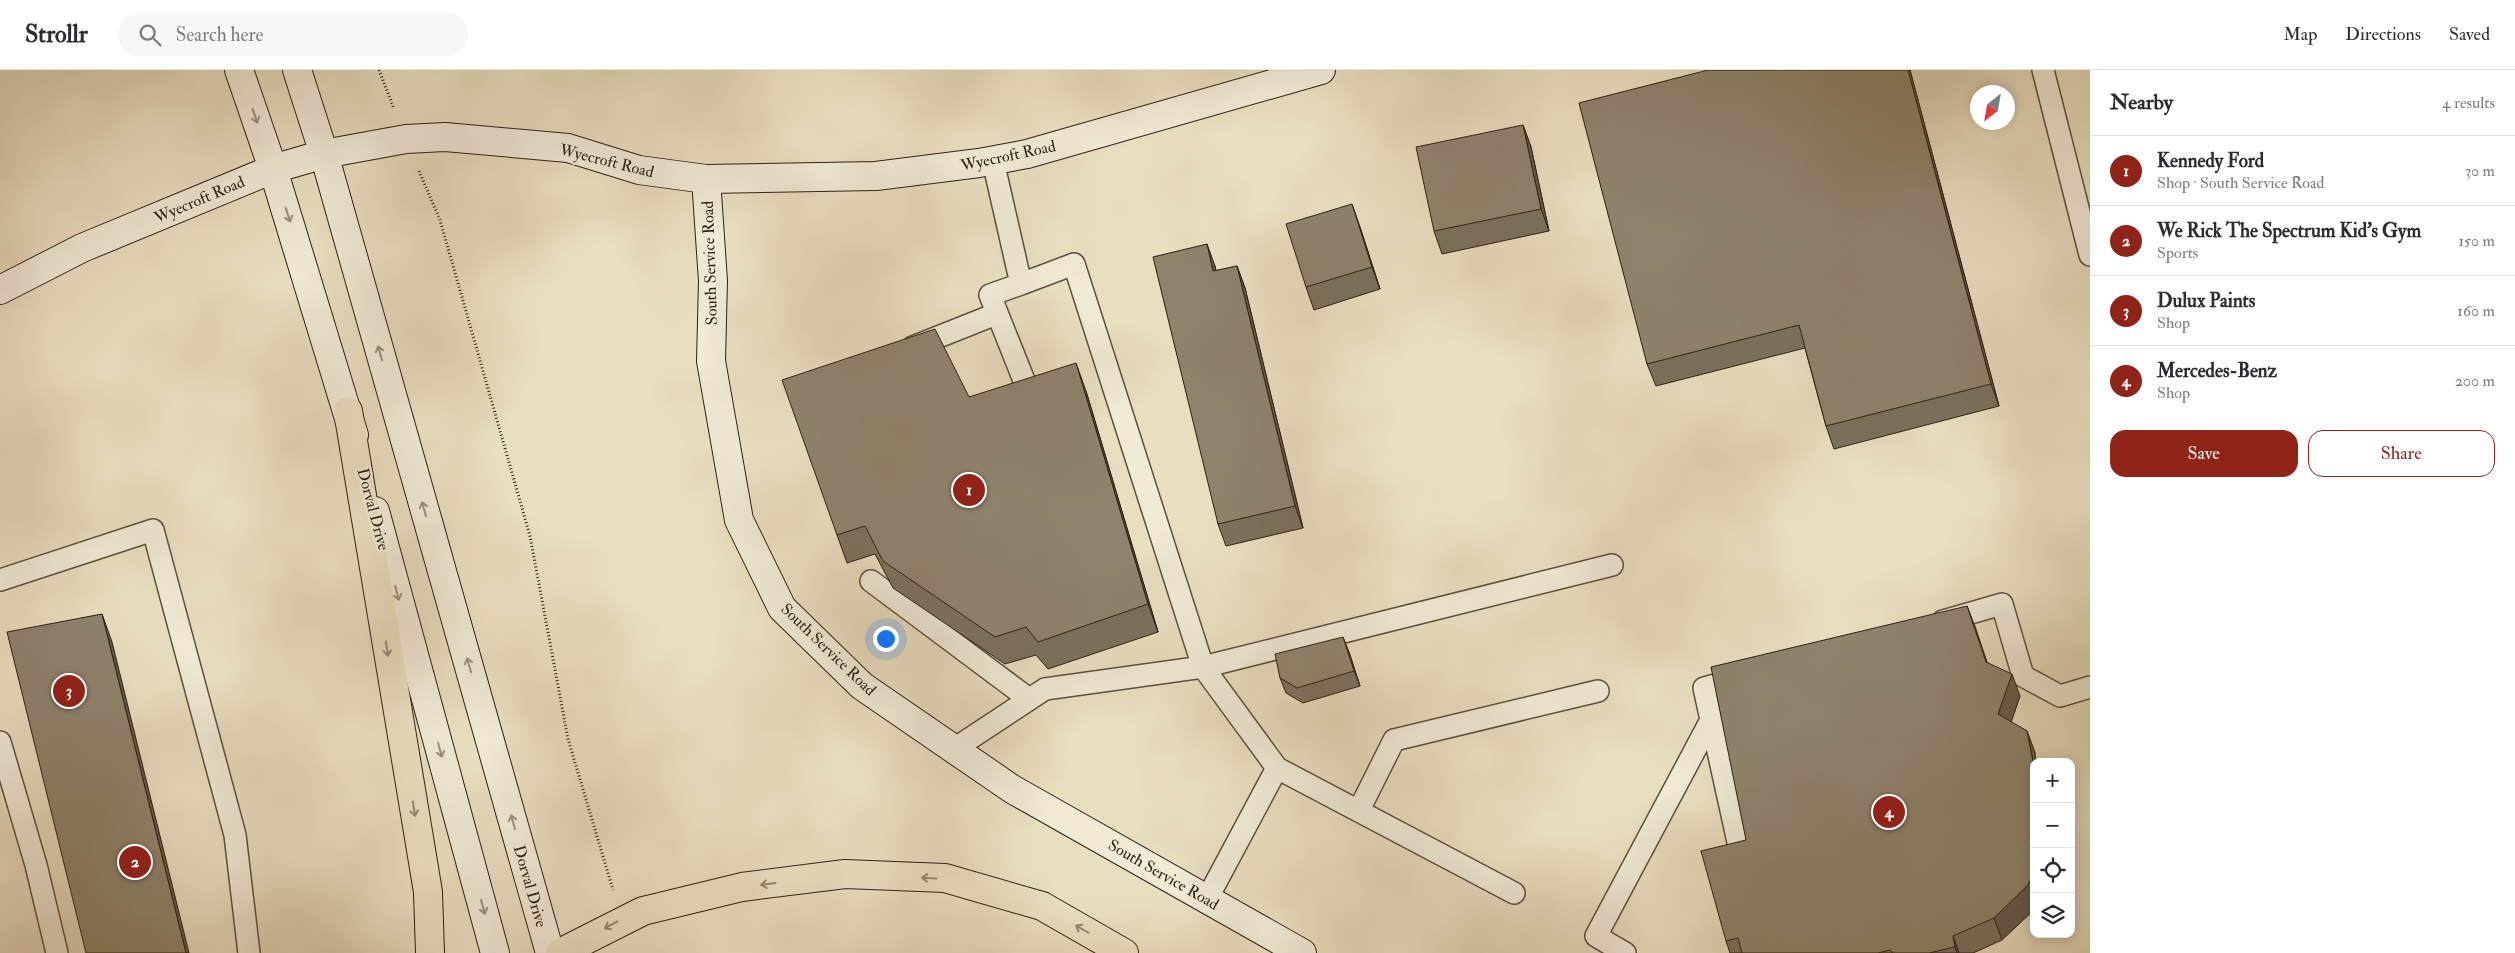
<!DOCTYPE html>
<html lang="en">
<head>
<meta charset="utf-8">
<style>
  body { margin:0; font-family:"IM FELL Double Pica",serif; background:#f7f7f7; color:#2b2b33 }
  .controls { position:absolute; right:15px; bottom:15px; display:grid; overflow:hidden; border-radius:10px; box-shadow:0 2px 12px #0003 }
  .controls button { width:45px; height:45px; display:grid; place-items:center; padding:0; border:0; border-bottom:1px solid #e1e1e2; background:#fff; color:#2b2b33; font:25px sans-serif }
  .compass { position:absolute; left:1970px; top:15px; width:45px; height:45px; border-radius:50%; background:#fff; box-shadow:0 2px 12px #0003; rotate:211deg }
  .you { position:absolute; left:885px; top:568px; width:18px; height:18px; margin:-12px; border:4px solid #fff; border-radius:50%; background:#1a73e8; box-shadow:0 0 0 8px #1a73e833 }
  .badge { display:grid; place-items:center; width:32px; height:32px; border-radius:50%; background:#8f2418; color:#fff; font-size:16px; font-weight:700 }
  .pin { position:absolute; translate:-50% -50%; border:2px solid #fff; box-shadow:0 1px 5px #0006 }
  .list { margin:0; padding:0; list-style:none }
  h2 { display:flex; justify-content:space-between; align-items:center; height:65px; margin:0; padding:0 20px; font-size:21px }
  h2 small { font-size:16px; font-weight:400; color:#7c7c81 }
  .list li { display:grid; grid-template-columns:32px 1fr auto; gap:15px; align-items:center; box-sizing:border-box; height:70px; padding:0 20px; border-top:1px solid #e1e1e2 }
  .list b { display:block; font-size:19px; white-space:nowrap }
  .list p { margin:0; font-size:16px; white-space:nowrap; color:#7c7c81 }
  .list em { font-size:16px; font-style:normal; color:#7c7c81 }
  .actions { display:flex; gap:10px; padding:15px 20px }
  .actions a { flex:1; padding:11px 0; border:1px solid #8f2418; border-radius:15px; text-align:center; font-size:18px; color:#8f2418 }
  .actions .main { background:#8f2418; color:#fff }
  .icon { flex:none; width:28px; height:28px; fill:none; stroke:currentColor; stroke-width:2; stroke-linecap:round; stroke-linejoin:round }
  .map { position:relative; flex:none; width:2090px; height:883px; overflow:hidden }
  header { display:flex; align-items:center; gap:30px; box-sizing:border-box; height:70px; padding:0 25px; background:#fff; border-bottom:1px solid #e1e1e2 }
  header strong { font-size:24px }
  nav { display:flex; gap:28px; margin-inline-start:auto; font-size:18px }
  .search { width:350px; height:45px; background:#f7f7f7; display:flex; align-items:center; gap:12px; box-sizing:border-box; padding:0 18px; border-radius:28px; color:#7c7c81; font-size:19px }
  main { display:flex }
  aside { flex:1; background:#fff }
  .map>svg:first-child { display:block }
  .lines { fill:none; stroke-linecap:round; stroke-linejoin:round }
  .lane-casing { stroke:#5c503e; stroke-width:24 }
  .secondary-casing { stroke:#2c2013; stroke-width:30 }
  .highway-casing { stroke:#2c2013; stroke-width:30 }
  .path { stroke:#2c2013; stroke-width:3; stroke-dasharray:1 2.5; stroke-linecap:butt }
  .lane { stroke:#f1ead7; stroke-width:21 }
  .secondary { stroke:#f1ead7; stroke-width:28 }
  .highway { stroke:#eadec1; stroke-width:28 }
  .wall { fill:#7b715e; stroke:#2c2013 }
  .shaded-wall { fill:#645c4c; stroke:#2c2013 }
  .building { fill:#8f836d; stroke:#2c2013 }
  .oneway { stroke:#988f7f }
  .oneway2 { stroke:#948873 }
  .labels { text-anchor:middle; stroke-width:4.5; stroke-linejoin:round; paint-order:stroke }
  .street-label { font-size:16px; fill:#2c2013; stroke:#f1ead7 }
</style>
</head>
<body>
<header>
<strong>Strollr</strong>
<div class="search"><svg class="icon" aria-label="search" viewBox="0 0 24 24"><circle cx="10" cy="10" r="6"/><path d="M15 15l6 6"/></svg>Search here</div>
<nav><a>Map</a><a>Directions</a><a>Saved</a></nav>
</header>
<main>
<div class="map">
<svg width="2090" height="883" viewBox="0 0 2090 883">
  <rect width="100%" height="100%" fill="#eadec1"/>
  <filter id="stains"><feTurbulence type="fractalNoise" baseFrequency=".004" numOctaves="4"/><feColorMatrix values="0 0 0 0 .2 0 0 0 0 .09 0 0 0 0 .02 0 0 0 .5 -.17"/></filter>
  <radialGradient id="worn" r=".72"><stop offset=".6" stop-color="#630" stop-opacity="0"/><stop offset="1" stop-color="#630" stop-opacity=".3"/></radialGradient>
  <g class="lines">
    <!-- lane casing -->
    <g class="lane-casing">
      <path id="lane" d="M2043 0 2090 185
        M993 91 1021 214 990 225 1031 328
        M913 277 996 244
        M0 510 153 460 235 765 249 883
        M871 511 1029 629
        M1943 551 2002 534 2023 606 2060 626 2090 617
        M0 672 36 795 57 883
        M954 679 1045 619 1203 597 1074 194 1021 214
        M1277 698 1203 597 1612 495
        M1359 740 1394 670 1598 621
        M1740 781 1704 618 1743 607
        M1207 829 1277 698 1514 823
        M1625 883 1596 866 1711 650"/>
    </g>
    <!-- secondary casing -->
    <g class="secondary-casing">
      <path id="secondary" d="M239 0 273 99 354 365
        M297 0 324 84 550 883
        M706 109 713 211 711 291 739 450 782 538 862 616 1012 719 1302 883
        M0 220 82 178 273 99 324 84 406 69 445 67 568 78 639 100 706 109 876 106 979 93 1027 84 1321 0
        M375 441 495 883"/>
    </g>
    <!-- highway casing -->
    <g class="highway-casing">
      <path id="highway" d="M348 341 428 822 430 883
        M560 883 643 841 742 817 845 804 945 808 1042 836 1124 883"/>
    </g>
    <!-- path -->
    <path class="path" d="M379 0 394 39
      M419 101 440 150 530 466 568 669 613 820"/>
    <!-- lane -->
    <use href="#lane" class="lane"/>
    <!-- secondary -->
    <use href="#secondary" class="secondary"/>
    <!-- highway -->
    <use href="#highway" class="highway"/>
  </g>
  <!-- wall -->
  <path class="wall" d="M1708 0H1910L1999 336 1834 379 1826 356 1805 278 1656 316 1647 294Z
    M1523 55 1531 77 1549 161 1442 184 1434 161Z
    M1360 157 1380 219 1314 240 1306 217Z
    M1215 196 1216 201 1237 196 1245 218 1303 458 1226 476 1218 454Z
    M1086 321 1158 562 1048 599 1036 585 1005 594 893 518 875 484 847 493 837 465 969 327Z
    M1967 536 1987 592 2020 626 2011 652 2027 661 2035 683 2002 870 1973 883H1730L1726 871 1746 770Z
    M1349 582 1360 616 1303 633 1286 623 1280 608Z"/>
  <!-- shaded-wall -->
  <path class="shaded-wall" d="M1908 0H1910L1999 336 1991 314Z
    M1523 55 1531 77 1549 161 1541 139Z
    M1352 134 1360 157 1380 219 1372 197Z
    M1207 174 1215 196 1221 224 1213 201Z
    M1237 196 1245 218 1303 458 1295 436Z
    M1076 293 1086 321 1158 562 1148 534Z
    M1967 536 1976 559 1994 614 1986 592Z
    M102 544 112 572 189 883H186Z
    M1343 567 1349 582 1360 616 1354 601Z
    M2012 604 2020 626 2006 667 1998 644Z
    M2027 661 2035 683 2036 692H2034V697Z
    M2034 803V840L2002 870 1994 848Z
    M1953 866 1959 883H1957L1955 877Z"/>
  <!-- building -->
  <path class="building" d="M1708 0H1908L1991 314 1826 356 1799 255 1647 294 1579 33Z
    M1523 55 1541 139 1434 161 1416 77Z
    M1352 134 1372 197 1306 217 1286 154Z
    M1207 174 1213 201 1237 196 1295 436 1218 454 1153 187Z
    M935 259 969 327 1076 293 1148 534 1038 572 1026 557 995 567 883 491 865 456 837 465 782 310Z
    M1967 536 1986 592 2012 604 1998 644 2027 661 2034 697V803L2028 815 1994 848 1953 866 1955 877 1929 883H1893L1890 880 1878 883H1742L1738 868 1726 871 1701 781 1746 770 1711 597Z
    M102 544 186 883H86L7 562Z
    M1343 567 1354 601 1297 618 1280 608 1275 584Z"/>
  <!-- one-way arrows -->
  <defs><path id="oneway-shaft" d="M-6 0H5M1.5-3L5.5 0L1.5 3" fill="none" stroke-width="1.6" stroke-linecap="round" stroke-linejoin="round" transform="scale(1.25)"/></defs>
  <g class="oneway">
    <use href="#oneway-shaft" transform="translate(255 46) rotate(71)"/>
    <use href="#oneway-shaft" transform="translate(288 145) rotate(72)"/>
    <use href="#oneway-shaft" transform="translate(380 283) rotate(-106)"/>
    <use href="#oneway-shaft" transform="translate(424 439) rotate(-106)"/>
    <use href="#oneway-shaft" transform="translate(397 523) rotate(75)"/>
    <use href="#oneway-shaft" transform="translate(469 595) rotate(-106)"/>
    <use href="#oneway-shaft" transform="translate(440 680) rotate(75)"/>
    <use href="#oneway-shaft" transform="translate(513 752) rotate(-106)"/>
    <use href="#oneway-shaft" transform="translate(483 837) rotate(75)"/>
  </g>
  <g class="oneway2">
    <use href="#oneway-shaft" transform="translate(387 579) rotate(81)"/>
    <use href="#oneway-shaft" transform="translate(414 739) rotate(81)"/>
    <use href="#oneway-shaft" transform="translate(929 808) rotate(-177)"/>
    <use href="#oneway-shaft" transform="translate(768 814) rotate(172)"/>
    <use href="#oneway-shaft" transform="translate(611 855) rotate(152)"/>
    <use href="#oneway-shaft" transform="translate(1082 859) rotate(-150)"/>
  </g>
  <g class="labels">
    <!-- street labels -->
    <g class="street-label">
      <text transform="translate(1008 85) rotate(-12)" y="6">Wyecroft Road</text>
      <text transform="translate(607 90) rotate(14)" y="6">Wyecroft Road</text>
      <text transform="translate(199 129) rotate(-23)" y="6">Wyecroft Road</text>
      <text transform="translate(709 193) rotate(-92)" y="6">South Service Road</text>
      <text transform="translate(374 439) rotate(75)" y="6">Dorval Drive</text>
      <text transform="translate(829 579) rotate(44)" y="6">South Service Road</text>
      <text transform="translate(1164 804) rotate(30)" y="6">South Service Road</text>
      <text transform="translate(531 816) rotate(74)" y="6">Dorval Drive</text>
    </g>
  </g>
  <rect width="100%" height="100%" filter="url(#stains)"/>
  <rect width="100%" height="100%" fill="url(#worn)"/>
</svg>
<div class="controls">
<button>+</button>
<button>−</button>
<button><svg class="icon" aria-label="locate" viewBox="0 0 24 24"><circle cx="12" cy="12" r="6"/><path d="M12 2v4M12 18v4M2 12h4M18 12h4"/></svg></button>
<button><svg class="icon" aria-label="layers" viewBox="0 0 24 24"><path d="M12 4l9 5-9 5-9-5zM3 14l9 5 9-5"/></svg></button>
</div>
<svg class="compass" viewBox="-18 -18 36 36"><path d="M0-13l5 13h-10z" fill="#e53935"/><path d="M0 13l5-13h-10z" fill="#7c7c81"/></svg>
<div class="you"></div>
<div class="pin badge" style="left:969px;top:420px">1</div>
<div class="pin badge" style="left:135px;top:792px">2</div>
<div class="pin badge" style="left:69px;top:621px">3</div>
<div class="pin badge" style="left:1889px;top:742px">4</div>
</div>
<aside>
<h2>Nearby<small>4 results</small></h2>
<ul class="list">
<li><span class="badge">1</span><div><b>Kennedy Ford</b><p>Shop · South Service Road</p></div><em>30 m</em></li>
<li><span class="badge">2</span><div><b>We Rick The Spectrum Kid's Gym</b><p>Sports</p></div><em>150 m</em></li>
<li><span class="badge">3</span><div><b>Dulux Paints</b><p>Shop</p></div><em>160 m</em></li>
<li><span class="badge">4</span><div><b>Mercedes-Benz</b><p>Shop</p></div><em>200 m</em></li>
</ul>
<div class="actions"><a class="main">Save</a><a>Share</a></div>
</aside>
</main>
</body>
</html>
